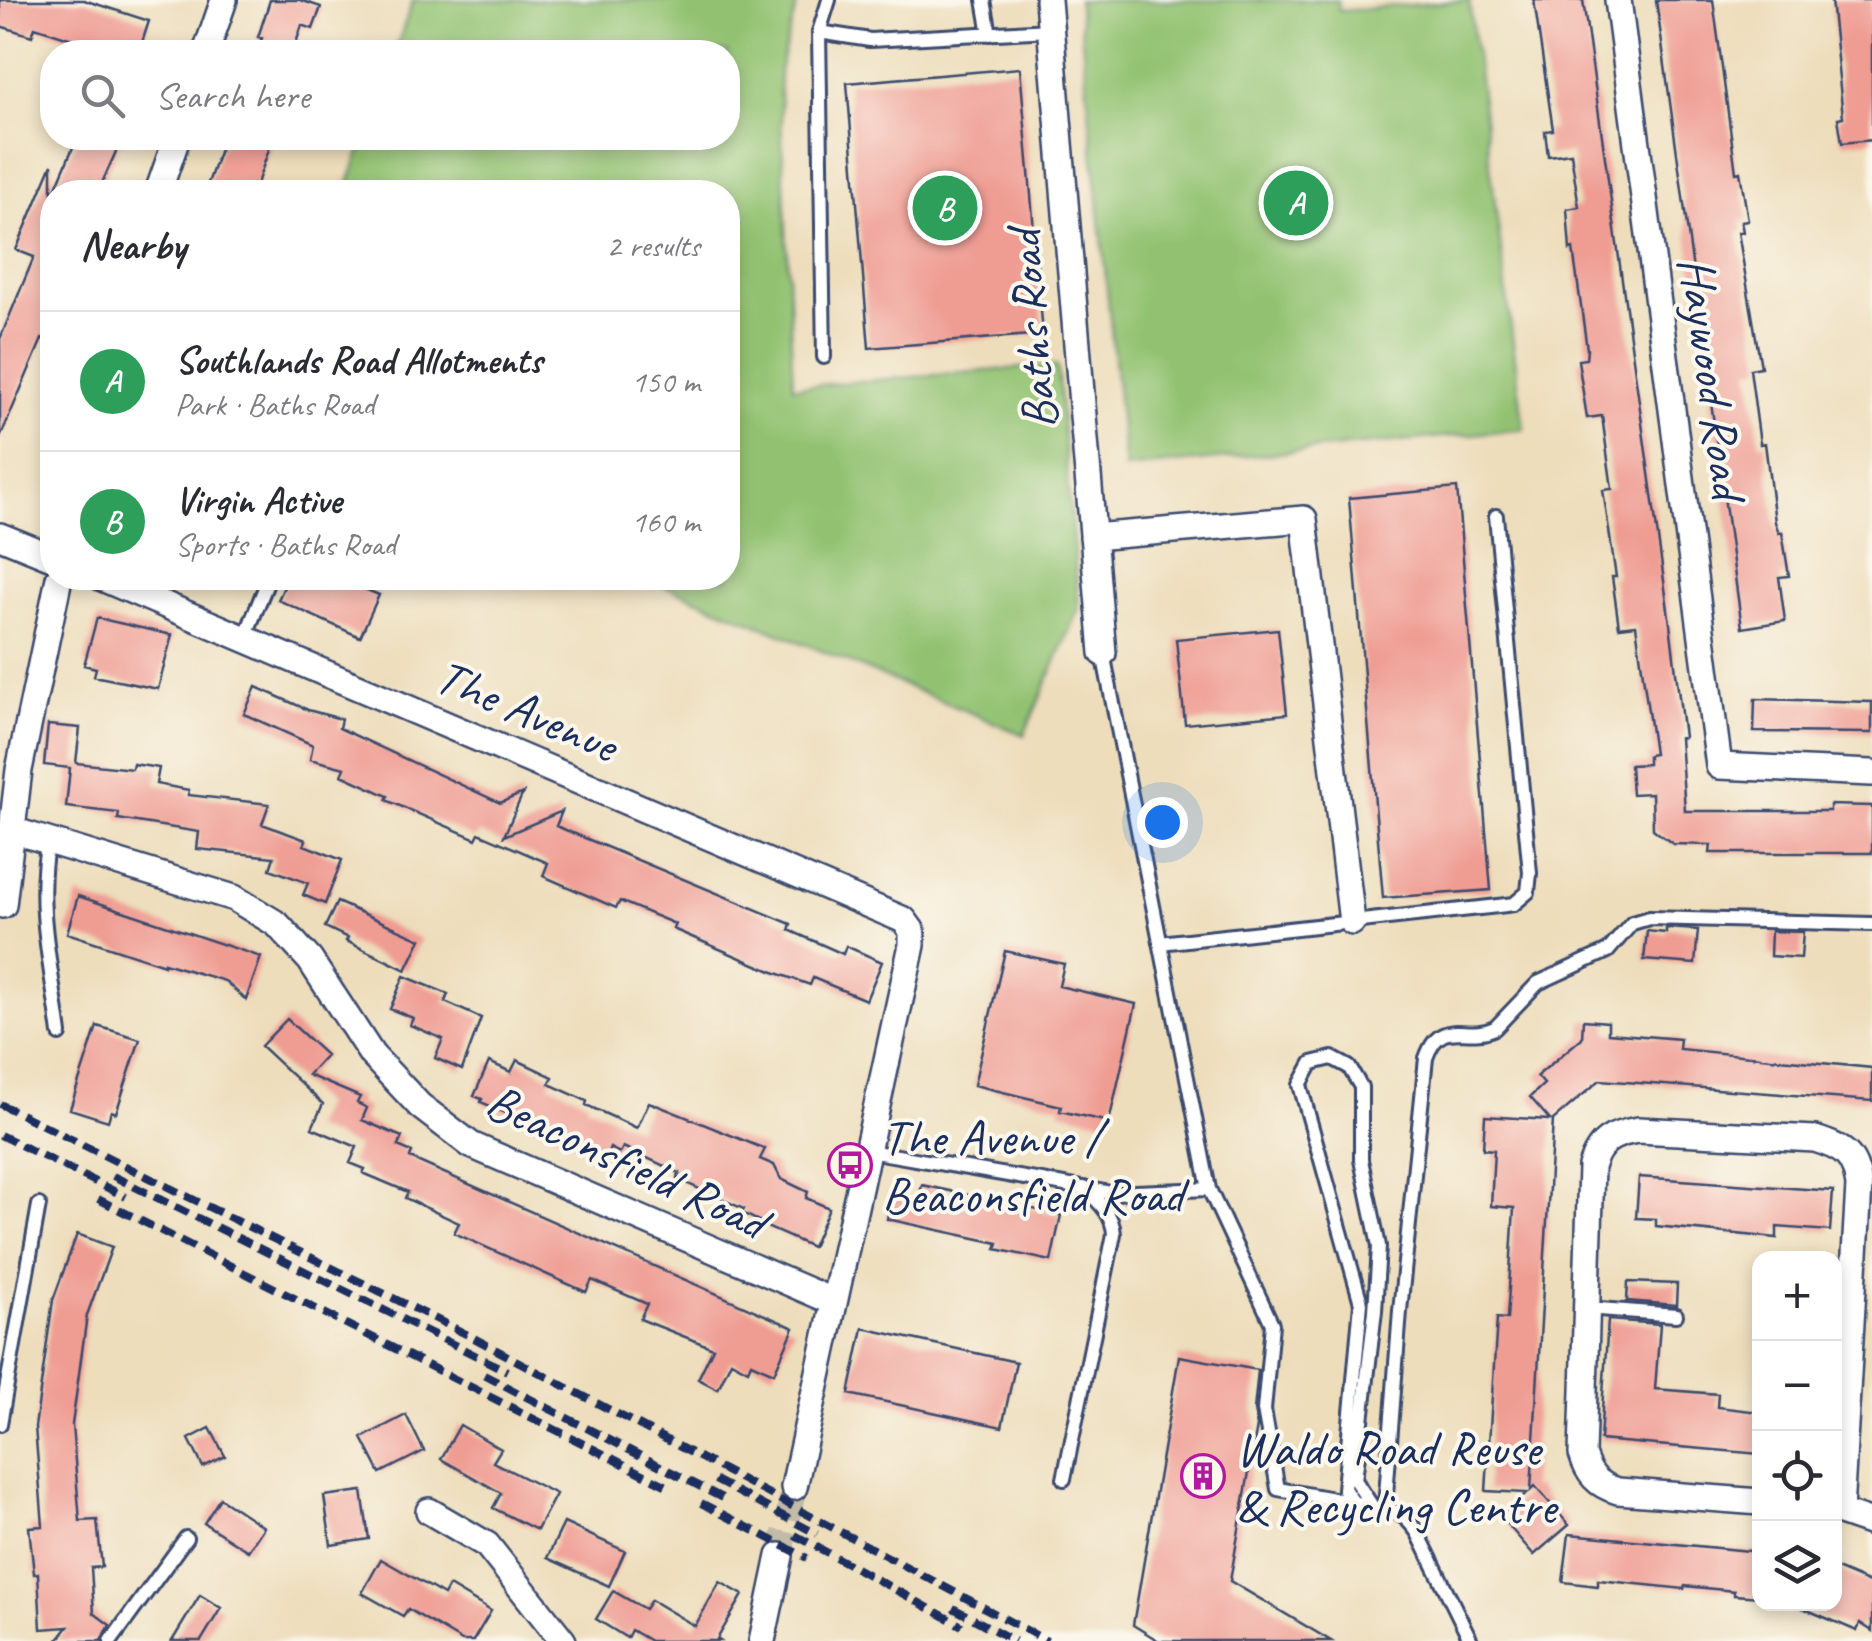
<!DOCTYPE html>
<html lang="en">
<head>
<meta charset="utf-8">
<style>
  body { margin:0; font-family:Caveat,sans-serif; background:#f7f7f7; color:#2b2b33 }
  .controls { position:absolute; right:30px; bottom:30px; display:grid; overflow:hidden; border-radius:20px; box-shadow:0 5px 15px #0003 }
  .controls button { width:90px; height:90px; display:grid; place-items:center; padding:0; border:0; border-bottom:2px solid #e1e1e2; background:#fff; color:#2b2b33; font:50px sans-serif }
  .you { position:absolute; left:1162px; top:822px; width:35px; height:35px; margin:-25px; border:8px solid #fff; border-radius:50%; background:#1a73e8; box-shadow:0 0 0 15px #1a73e833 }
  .badge { display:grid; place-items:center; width:65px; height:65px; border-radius:50%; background:#b45309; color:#fff; font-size:32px; font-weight:700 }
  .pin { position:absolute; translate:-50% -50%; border:5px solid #fff; box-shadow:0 2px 10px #0006 }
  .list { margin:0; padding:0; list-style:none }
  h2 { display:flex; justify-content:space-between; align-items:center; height:130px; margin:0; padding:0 40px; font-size:42px }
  h2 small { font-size:32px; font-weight:400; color:#7c7c81 }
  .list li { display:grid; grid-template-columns:65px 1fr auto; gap:30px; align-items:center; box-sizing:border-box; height:140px; padding:0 40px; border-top:2px solid #e1e1e2 }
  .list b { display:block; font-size:38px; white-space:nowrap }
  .list p { margin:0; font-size:32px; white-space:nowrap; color:#7c7c81 }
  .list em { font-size:32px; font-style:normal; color:#7c7c81 }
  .icon { flex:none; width:55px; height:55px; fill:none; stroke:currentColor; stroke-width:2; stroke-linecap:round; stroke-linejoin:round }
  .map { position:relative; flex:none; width:1872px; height:1641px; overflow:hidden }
  .search { position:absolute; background:#fff; box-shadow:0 5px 15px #0003; left:40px; top:40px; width:700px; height:110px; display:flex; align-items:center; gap:25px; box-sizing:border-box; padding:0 35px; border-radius:40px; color:#7c7c81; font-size:38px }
  .panel { position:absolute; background:#fff; box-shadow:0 5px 15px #0003; left:40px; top:180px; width:700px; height:410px; border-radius:40px }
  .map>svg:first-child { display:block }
  .green { fill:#92c271; stroke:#567868; stroke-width:2.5 }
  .building { fill:#ef9c93 }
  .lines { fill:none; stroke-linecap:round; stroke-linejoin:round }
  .minor-tunnel { stroke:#c3baa8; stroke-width:25; stroke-dasharray:25 12; stroke-linecap:butt }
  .service-casing { stroke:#3a496c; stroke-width:18 }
  .minor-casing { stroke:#3a496c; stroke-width:30 }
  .service { stroke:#fff; stroke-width:12 }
  .minor { stroke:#fff; stroke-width:25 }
  .rail { stroke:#1b2f5e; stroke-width:8; stroke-dasharray:15 8; stroke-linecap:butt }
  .labels { text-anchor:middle; stroke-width:8; stroke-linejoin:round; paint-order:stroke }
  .street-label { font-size:50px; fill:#1b2f5e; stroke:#fbf7ec }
  .poi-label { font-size:50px; fill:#1b2f5e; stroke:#fbf7ec; text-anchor:start }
</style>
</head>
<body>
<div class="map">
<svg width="1872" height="1641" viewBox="0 0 1872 1641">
  <rect width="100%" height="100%" fill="#fbf7ec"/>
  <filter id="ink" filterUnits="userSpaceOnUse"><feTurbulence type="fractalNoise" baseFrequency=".01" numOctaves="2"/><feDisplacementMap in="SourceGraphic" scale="20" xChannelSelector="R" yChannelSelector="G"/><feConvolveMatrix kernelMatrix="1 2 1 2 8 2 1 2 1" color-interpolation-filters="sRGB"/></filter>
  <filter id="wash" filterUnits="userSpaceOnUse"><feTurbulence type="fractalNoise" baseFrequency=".0048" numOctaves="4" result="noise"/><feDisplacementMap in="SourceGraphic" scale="40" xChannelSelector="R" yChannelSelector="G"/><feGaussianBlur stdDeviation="2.25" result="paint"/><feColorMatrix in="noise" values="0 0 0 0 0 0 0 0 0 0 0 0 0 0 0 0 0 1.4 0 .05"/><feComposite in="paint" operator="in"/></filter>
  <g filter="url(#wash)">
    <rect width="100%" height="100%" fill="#edddbb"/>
    <!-- green -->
    <path class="green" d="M413 0H798L779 71 793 387 1057 365 1079 608 1024 735 646 578H728V192H346L365 138H728V52H395Z
      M1078 0H1338L1339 11 1469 0 1524 429 1125 468Z"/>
    <g id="blocks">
      <!-- building -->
      <path class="building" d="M0 0H84L149 21 139 52H113L35 27 32 36 0 26Z
        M270 0H300L321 7 313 29 302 25 293 52H279L259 46 262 38 258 37Z
        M1534 0H1583L1670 624 1684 737 1680 738 1685 811H1830V805L1872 806V853H1710L1711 845 1673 844 1658 833 1653 829 1652 793 1632 794 1630 765 1648 764V755L1654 754 1636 625 1619 627 1612 577H1616L1603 490 1612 489 1602 416 1587 418 1578 360 1586 359 1587 349 1573 249 1570 250 1567 209 1579 207 1571 153 1548 156 1545 131 1553 130Z
        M1656 0H1713L1736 173 1740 172 1748 220 1741 221 1743 232H1738L1761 367 1750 369 1760 444 1765 443 1775 522 1779 533 1782 532 1789 576 1779 577 1785 621 1742 628Z
        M1831 0H1872V140L1842 143 1838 118 1843 117Z
        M1020 68 1043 334 869 348 847 83Z
        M77 138H122L98 192H54Z
        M224 138H273L254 192H225L207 186Z
        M52 164V322L45 340 42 339 0 438V339L34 257 16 250Z
        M1457 488 1491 890 1383 898 1349 498Z
        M288 578H338L379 595 360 637 278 600Z
        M97 618 172 635 158 689 94 676 96 668 84 665Z
        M1278 629 1287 714 1185 724 1176 639Z
        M256 687 308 710 341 719 339 728 500 803 523 793 504 836 562 811 556 826 791 924 789 930 843 954 846 946 882 962 866 1000 813 978 810 985 771 971 673 929 675 924 620 901 616 908 543 876 548 863 479 833 476 839 386 800 388 796 342 775 345 768 310 759 313 745 244 714Z
        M1755 699 1872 702V733L1754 732Z
        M48 725 80 728 76 763 132 769 133 764 159 768 156 784 189 790 188 795 269 804 262 824 306 840 304 845 342 860 325 904 303 895 308 883 270 869 274 857 197 849 199 832 118 819 119 813 66 807 70 768 44 765Z
        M78 896 261 957 246 1000 225 981 164 963V965L67 933Z
        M337 902 421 939 406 970 346 941 348 938 325 927Z
        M1666 928 1698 930 1695 964 1644 960 1647 931 1666 933Z
        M1771 931 1803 932 1801 958 1770 956Z
        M1005 951 1064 964 1059 986 1136 1004 1109 1122 1060 1111 1061 1106 974 1085Z
        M404 976 448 994 445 1002 481 1018 462 1070 435 1058 443 1039 410 1025 413 1018 390 1009Z
        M287 1019 326 1055 308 1075 360 1097 357 1103 367 1108 362 1120 402 1137 398 1146 412 1152 410 1158 794 1328 774 1373 751 1363 748 1370 731 1361 718 1389 698 1379 713 1348 640 1319 647 1304 592 1280 586 1292 454 1233 459 1223 405 1198 408 1192 363 1173 365 1169 350 1163 357 1147 312 1128 323 1104 261 1046Z
        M1583 1020 1608 1022V1033L1680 1039 1679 1049 1872 1068V1101L1600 1080 1553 1120 1531 1490 1535 1486 1569 1525 1534 1555 1500 1516 1527 1493 1486 1491 1497 1318 1507 1319 1514 1208 1491 1206 1494 1150 1483 1149 1485 1116 1550 1120 1530 1097 1544 1084 1537 1076 1582 1038Z
        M97 1026 140 1039 116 1113 111 1111 108 1121 70 1109Z
        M517 1060 553 1077 549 1084 587 1101 586 1105 637 1128 649 1102 765 1149 760 1159 774 1165 781 1179 808 1192 806 1198 829 1208 812 1247 764 1226 765 1224 742 1213 744 1209 677 1179 680 1173 623 1147 620 1153 610 1148 606 1157 481 1102 482 1099 474 1096 489 1062 511 1072Z
        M1639 1177 1833 1191 1830 1231 1777 1227V1238L1656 1226V1219L1636 1218Z
        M922 1185 1061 1215 1051 1261 996 1249 998 1243 887 1219 891 1196 918 1202Z
        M77 1234 112 1247 87 1315 72 1425 80 1521 97 1520 102 1567 91 1568 94 1613 110 1625 101 1641H57L68 1627 41 1629 38 1573 34 1574 29 1527 43 1526 35 1427 53 1300Z
        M1628 1282 1677 1284 1676 1305 1627 1301Z
        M1608 1320 1660 1324 1655 1389 1718 1394 1717 1407 1760 1412V1454L1600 1440Z
        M863 1328 1016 1362 1002 1427 849 1394Z
        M1179 1356 1258 1370 1254 1410 1257 1426 1230 1581 1331 1641H1159L1133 1625Z
        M406 1415 424 1451 380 1473 362 1438Z
        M460 1425 501 1449 493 1462 556 1494 537 1530 493 1508 501 1493 441 1459Z
        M210 1428 225 1456 203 1467 189 1439Z
        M362 1491 369 1539 331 1545 324 1496Z
        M220 1498 264 1527 248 1551 204 1523Z
        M564 1523 625 1551 609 1586 547 1558Z
        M1569 1534 1760 1552V1597L1734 1595V1591L1685 1586 1684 1589 1598 1580V1586L1563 1582Z
        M381 1559 444 1595 449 1586 491 1611 473 1641H462L408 1609 403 1616 362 1593Z
        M1834 1568 1872 1584V1631L1860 1623 1857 1631 1793 1604H1834Z
        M720 1582 743 1595 717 1639 720 1641H650L631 1630 627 1638 596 1619 613 1591 645 1609 651 1600 695 1626Z
        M200 1595 221 1608 201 1641H172Z"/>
    </g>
  </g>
  <g filter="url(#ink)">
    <use href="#blocks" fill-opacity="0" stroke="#3a496c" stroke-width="2.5"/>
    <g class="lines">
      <!-- minor-tunnel -->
      <path class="minor-tunnel" d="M780 1556 794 1487"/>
      <!-- service casing -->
      <g class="service-casing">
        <path id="service" d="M984 0 990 34
          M819 32 829 0
          M824 357 819 32 870 40 1050 30
          M245 637 269 578
          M48 841C35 904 52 971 60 1034
          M1160 943 1498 906 1514 904 1528 892 1530 873 1496 516
          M869 1151 1111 1193 1209 1189 1103 653
          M1209 1189 1272 1324 1264 1410 1278 1489 1356 1503
          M1587 1308 1676 1315
          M0 1424 39 1205
          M1064 1479 1114 1234C1113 1214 1098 1201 1084 1188
          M1353 1502 1344 1489 1361 1303 1300 1085 1312 1063 1332 1058 1349 1067 1361 1087V1160L1379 1246 1375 1311 1355 1480 1372 1506
          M1381 1508C1398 1510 1408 1519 1418 1533L1471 1641
          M1385 1508 1400 1311 1426 1058C1441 1015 1465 1042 1495 1028L1538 983 1608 951 1632 923 1649 918 1872 924
          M111 1641 186 1538"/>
      </g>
      <!-- minor casing -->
      <g class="minor-casing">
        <path id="minor" d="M1048 0 1103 653
          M1618 0 1719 766 1872 773
          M206 52 224 0
          M158 192 177 138
          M0 536 52 557
          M1093 537 1304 519 1352 922
          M102 578 904 920 912 931V945L794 1487
          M12 830 234 898 277 924 310 960 372 1055 420 1106 471 1145 834 1302
          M3 905 19 770 59 578
          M1760 1502 1618 1491C1597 1485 1588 1474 1582 1454L1591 1167C1599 1141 1612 1134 1638 1130L1815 1139C1844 1148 1855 1155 1859 1186L1840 1511
          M1834 1510 1872 1523
          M429 1511 487 1545 563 1641
          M762 1641 780 1556"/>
      </g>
      <!-- service -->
      <use href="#service" class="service"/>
      <!-- minor -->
      <use href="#minor" class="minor"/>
      <!-- rail -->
      <path class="rail" d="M0 1104 468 1335 1047 1641
        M0 1135 126 1197
        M113 1176 507 1371
        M98 1199 669 1487
        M484 1375 728 1501
        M715 1480 817 1534
        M701 1503 807 1558
        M795 1535 962 1626
        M953 1608 1015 1641"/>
    </g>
  </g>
  <!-- icons -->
  <defs>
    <g id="bus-ring" transform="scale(2.25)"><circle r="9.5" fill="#fbf7ec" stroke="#b5179e" stroke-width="1.5"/><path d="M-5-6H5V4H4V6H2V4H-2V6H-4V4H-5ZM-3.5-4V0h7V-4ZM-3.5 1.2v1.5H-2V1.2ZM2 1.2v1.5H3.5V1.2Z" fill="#b5179e"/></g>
    <g id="building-ring" transform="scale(2.25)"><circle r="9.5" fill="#fbf7ec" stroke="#b5179e" stroke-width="1.5"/><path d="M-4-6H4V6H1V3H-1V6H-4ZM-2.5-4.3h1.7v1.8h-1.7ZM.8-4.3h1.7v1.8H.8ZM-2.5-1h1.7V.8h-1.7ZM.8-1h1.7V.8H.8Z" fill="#b5179e"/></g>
  </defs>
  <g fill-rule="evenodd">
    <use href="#bus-ring" x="850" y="1165"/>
    <use href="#building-ring" x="1203" y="1476"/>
  </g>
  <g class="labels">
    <!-- street labels -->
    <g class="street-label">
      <text transform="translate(1030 330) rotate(-95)" y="18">Baths Road</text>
      <text transform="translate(1714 377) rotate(82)" y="18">Haywood Road</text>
      <text transform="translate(527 709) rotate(23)" y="18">The Avenue</text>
      <text transform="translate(627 1160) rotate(25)" y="18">Beaconsfield Road</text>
    </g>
    <!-- poi labels -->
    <g class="poi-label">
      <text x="882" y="1154">The Avenue /<tspan x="882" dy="58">Beaconsfield Road</tspan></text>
      <text x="1236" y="1465">Waldo Road Reuse<tspan x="1236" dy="58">&amp; Recycling Centre</tspan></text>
    </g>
  </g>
</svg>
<div class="controls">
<button>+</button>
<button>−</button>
<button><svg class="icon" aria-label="locate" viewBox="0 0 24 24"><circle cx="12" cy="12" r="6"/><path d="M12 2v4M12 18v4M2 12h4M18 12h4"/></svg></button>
<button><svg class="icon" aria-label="layers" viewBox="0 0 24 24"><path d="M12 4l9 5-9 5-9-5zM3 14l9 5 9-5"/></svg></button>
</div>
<div class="you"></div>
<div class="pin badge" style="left:1296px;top:203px;background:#2e9e5b">A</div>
<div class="pin badge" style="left:945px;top:208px;background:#2e9e5b">B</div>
<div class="search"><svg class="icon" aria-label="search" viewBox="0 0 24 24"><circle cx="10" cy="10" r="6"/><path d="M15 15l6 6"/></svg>Search here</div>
<section class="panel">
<h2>Nearby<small>2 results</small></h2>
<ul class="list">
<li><span class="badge" style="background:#2e9e5b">A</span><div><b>Southlands Road Allotments</b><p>Park · Baths Road</p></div><em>150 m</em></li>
<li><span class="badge" style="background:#2e9e5b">B</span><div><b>Virgin Active</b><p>Sports · Baths Road</p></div><em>160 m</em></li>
</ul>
</section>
</div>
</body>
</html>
